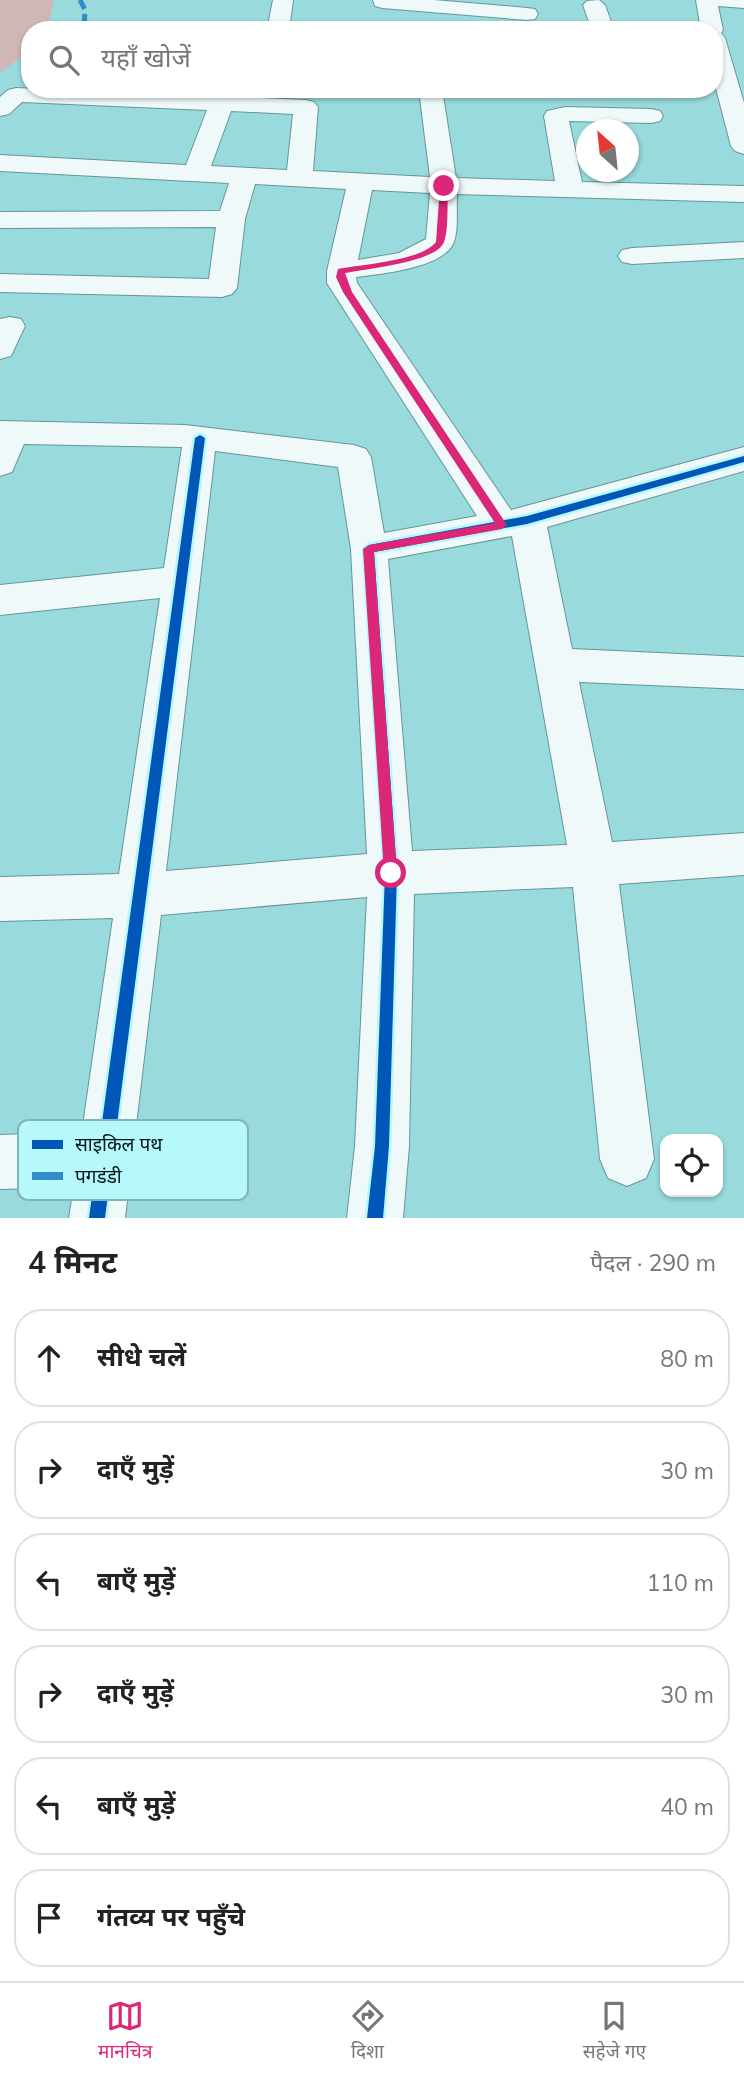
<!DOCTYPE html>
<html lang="hi">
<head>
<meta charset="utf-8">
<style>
  body { margin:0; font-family:Mulish,"Noto Sans Devanagari",sans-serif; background:#f6f6f6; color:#222 }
  .controls { position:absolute; right:21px; bottom:21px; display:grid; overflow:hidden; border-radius:14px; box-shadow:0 2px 5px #0004 }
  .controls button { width:63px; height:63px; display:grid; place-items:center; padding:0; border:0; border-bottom:2px solid #e0e0e0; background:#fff; color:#222; font:35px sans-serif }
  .compass { position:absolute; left:576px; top:119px; width:63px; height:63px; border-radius:50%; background:#fff; box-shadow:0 2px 5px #0004; rotate:333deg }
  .stop { position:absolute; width:21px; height:21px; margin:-16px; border:5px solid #db2777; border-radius:50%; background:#fff }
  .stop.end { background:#db2777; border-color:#fff; box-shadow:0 2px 7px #0008 }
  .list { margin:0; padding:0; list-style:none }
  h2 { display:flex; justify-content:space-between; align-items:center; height:91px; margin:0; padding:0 28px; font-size:30px }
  h2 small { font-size:23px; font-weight:400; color:#767676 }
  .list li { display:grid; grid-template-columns:46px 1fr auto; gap:21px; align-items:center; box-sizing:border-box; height:98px; margin:0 14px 14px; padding:0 14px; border:2px solid #e0e0e0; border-radius:28px }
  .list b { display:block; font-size:26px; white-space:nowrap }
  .list em { font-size:23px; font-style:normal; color:#767676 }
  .icon { flex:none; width:38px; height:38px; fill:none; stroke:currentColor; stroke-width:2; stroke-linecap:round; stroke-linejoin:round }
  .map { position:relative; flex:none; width:744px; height:1218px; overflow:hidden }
  .search { position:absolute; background:#fff; box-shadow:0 2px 5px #0004; left:21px; right:21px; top:21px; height:77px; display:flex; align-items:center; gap:18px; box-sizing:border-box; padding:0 24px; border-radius:28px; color:#767676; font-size:26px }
  .sheet { height:763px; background:#fff }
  nav { display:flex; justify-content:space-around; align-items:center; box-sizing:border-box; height:98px; border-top:2px solid #e0e0e0; background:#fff; font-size:19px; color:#767676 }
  nav a { display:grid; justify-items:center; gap:4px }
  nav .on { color:#db2777 }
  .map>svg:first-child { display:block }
  .green { fill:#cfb6b7 }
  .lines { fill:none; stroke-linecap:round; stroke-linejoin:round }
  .minor-casing { stroke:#659698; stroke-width:2 }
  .minor { fill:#f0f9fa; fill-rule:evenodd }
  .quiet { stroke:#328cc9; stroke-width:5; stroke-dasharray:10 5; stroke-linecap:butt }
  .cycleway-casing { stroke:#b7f8fc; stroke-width:5 }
  .cycleway { fill:#0057b8; fill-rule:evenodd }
  .route { fill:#db2777 }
  .key { fill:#b7f8fc; stroke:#80b4b8; stroke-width:2 }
  .key-label { font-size:19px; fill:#001618 }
</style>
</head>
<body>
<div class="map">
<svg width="744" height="1218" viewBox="0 0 744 1218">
  <rect width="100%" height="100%" fill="#99dadd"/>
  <!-- green -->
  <path class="green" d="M0 0H54L47 30H30V51L0 73Z"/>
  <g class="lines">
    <!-- minor casing -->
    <g class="minor-casing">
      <path id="minor" d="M273 0H293L289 30H267Z
        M373 0H434L527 8 535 9 538 14 535 19 527 20 382 8 375 6Z
        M599 0 605 5 614 30H592L583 5 587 1Z
        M696 0H744V8L718 6 723 30 721 33 725 38 744 103V154L735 151 731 146 714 81V30H701Z
        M16 88 213 96 215 89H239L236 97 306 100 314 102 318 107 313 171 430 177 419 90 442 89 456 178 555 181 544 116 547 111 565 107 651 109 660 111 663 116 660 121 651 123 569 121 582 182 744 186V202L457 194C456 208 459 231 453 244 442 268 380 274 356 277L357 283 511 510 744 447V471L547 527 572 649 744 657V689L579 682 612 842 744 833V875L619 884 654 1159 646 1178 627 1186 608 1178 600 1159 573 887 414 894 409 1146 403 1218H347L355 1146 367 897 161 915 125 1218H69L74 1187 0 1189V1135L82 1132 113 918 0 921V877L119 874 160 598 0 615V585L164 568 182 447 24 444 12 472 0 476V421L185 425 354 445 366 449 371 457 384 533 477 516 327 283V271L346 189 255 184 245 219 237 288 232 294 222 297 0 292V274L209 279 216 227 0 228V212L220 211 229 183 0 171V155L186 165 207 110 22 102 9 114 0 116V97L8 90ZM231 111 293 114 287 170 211 166ZM372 190 430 193 426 239 399 253 358 260ZM215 451 338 467 351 549 367 854 166 871ZM512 536 567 845 412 851 388 559Z
        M744 242V258L632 264 622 262 618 256 622 250 632 248Z
        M10 317 21 319 25 326 11 356 0 359V319Z"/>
    </g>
    <!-- minor -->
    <use href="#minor" class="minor"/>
    <!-- quiet -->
    <path class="quiet" d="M80 0 85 10 84 30"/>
    <!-- cycleway casing -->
    <g class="cycleway-casing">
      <path id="cycleway" d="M200 435 205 438 105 1218H89L195 438Z
        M744 456V462L527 524 374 552 397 873 389 1146 383 1218H367L375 1146 385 873 364 549 369 545 527 516Z"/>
    </g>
    <!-- cycleway -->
    <use href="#cycleway" class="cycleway"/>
  </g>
  <!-- route -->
  <path class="route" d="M444 184 448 186C447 201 449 229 444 242 437 262 366 269 345 273L352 292 507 525 502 529 374 552 397 873 391 879 384 873 363 549 369 545 495 523 343 292 336 277 338 269C363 264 421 261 436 242L440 186Z"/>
  <!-- legend -->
  <rect x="18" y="1120" width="230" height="80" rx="10" class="key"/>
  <rect x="32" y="1140" width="31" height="9" fill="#0057b8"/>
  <rect x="32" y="1172" width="31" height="8" fill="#328cc9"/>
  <g class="key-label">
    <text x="75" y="1151">साइकिल पथ</text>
    <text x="75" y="1183">पगडंडी</text>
  </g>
</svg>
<div class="controls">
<button><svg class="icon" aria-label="locate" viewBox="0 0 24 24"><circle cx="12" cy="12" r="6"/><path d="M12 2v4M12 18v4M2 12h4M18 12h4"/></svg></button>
</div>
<svg class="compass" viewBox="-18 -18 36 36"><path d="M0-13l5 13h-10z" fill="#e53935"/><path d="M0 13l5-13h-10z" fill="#767676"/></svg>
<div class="stop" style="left:391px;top:873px"></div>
<div class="stop end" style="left:444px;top:186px"></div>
<div class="search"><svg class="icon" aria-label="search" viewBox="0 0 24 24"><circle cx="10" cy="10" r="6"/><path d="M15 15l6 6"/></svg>यहाँ खोजें</div>
</div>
<section class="sheet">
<h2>4 मिनट<small>पैदल · 290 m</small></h2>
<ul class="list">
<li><svg class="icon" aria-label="ahead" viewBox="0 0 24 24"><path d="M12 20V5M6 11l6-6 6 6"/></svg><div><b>सीधे चलें</b></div><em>80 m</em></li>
<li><svg class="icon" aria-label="right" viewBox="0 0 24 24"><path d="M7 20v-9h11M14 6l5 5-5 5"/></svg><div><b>दाएँ मुड़ें</b></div><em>30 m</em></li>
<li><svg class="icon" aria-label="left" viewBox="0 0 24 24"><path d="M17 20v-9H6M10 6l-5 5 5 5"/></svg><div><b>बाएँ मुड़ें</b></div><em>110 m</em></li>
<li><svg class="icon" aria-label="right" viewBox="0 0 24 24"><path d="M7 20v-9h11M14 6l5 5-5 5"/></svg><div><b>दाएँ मुड़ें</b></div><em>30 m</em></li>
<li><svg class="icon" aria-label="left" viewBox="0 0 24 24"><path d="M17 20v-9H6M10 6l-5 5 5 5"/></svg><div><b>बाएँ मुड़ें</b></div><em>40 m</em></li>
<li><svg class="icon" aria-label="arrive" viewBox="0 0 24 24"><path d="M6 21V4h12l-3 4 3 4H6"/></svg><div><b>गंतव्य पर पहुँचे</b></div></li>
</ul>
</section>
<nav>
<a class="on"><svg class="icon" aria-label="map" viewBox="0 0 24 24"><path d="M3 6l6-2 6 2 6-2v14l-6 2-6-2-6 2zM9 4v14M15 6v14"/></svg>मानचित्र</a>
<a><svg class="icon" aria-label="directions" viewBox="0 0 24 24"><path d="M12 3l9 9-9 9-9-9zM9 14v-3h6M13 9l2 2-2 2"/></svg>दिशा</a>
<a><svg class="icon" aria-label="saved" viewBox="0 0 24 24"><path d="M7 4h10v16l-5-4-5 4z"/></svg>सहेजे गए</a>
</nav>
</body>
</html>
